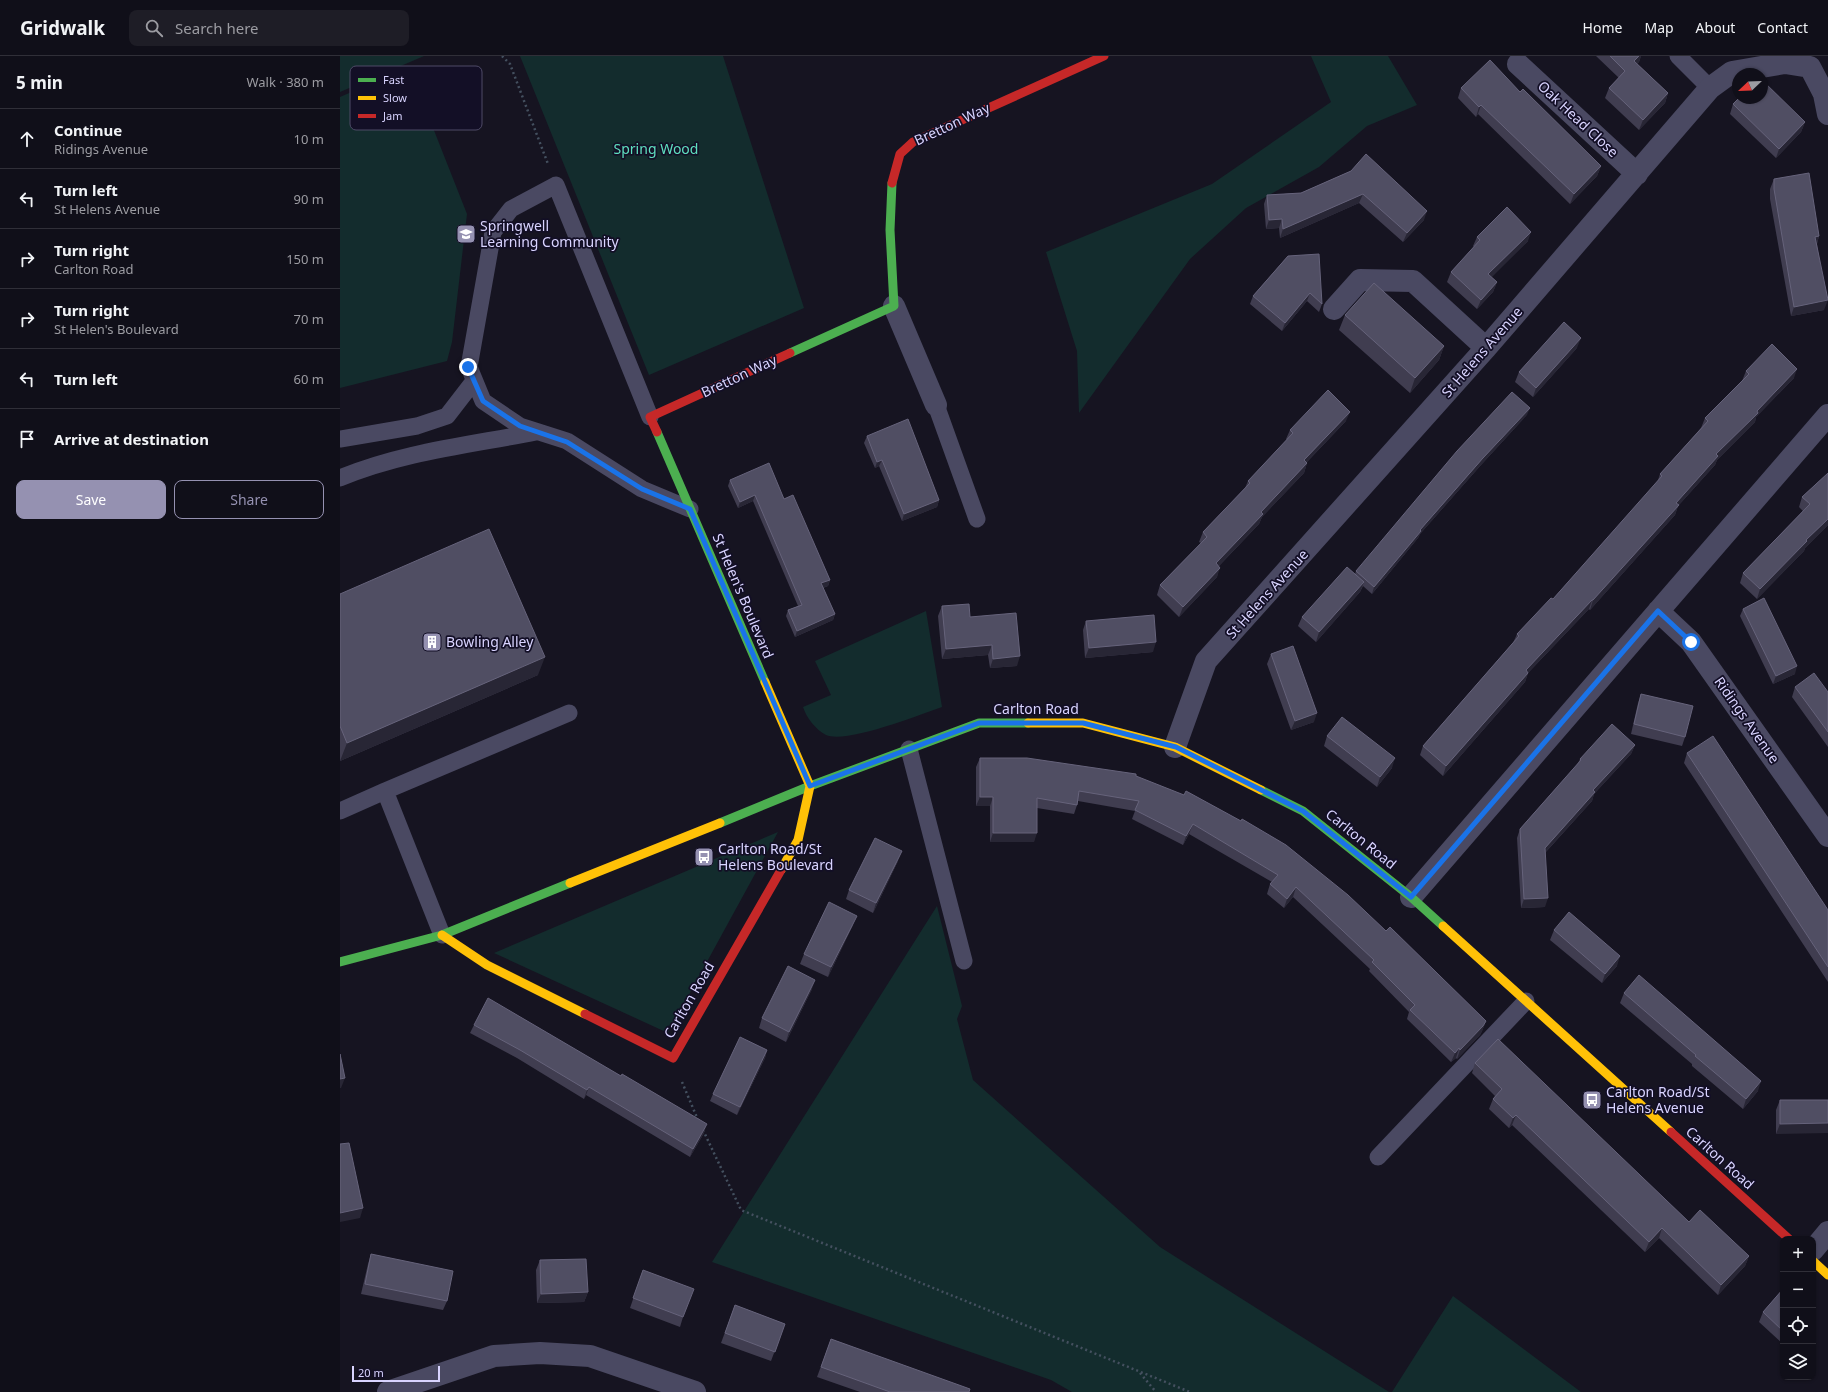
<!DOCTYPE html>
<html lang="en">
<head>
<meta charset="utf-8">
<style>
  body { margin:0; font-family:"Noto Sans",sans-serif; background:#1e1d26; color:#f1f3f6 }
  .controls { position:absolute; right:12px; bottom:12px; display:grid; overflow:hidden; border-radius:8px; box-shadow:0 1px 3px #0004 }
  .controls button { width:36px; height:36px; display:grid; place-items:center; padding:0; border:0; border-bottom:1px solid #302f38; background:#100f19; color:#f1f3f6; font:20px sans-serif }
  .compass { position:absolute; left:1392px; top:12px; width:36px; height:36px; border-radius:50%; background:#100f19; box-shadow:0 1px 3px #0004; rotate:247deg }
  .scale { position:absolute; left:12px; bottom:10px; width:88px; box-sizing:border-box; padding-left:4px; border:2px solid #d9d4ff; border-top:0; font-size:11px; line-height:14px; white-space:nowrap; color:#d9d4ff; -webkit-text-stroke:3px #130f26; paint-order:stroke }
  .stop { position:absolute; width:12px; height:12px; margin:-9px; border:3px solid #1a73e8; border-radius:50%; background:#fff }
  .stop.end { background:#1a73e8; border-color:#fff; box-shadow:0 1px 4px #0008 }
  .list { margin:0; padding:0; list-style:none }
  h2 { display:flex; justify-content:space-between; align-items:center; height:52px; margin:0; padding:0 16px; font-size:17px }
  h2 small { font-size:13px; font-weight:400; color:#9c9ca2 }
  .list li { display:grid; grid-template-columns:26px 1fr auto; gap:12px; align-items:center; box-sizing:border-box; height:60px; padding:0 16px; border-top:1px solid #302f38 }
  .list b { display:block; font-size:15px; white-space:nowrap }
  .list p { margin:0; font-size:13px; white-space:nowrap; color:#9c9ca2 }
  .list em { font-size:13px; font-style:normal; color:#9c9ca2 }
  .actions { display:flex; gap:8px; padding:12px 16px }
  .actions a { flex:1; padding:9px 0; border:1px solid #9591b1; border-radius:8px; text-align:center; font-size:14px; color:#9591b1 }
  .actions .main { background:#9591b1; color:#fff }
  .icon { flex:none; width:22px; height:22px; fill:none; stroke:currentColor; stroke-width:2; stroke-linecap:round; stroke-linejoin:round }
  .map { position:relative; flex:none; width:1488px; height:1336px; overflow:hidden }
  header { display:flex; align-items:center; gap:24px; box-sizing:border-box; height:56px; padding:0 20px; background:#100f19; border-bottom:1px solid #302f38 }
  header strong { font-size:19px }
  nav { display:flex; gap:22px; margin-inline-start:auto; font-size:14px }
  .search { width:280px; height:36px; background:#1e1d26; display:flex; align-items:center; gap:10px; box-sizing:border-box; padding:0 14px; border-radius:8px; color:#9c9ca2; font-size:15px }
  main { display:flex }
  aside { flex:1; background:#100f19 }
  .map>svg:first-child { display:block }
  .green { fill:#132c2d }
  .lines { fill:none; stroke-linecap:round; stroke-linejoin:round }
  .path { stroke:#44505f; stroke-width:2.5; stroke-dasharray:2 3; stroke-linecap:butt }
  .lane { stroke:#4a4962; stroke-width:17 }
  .street { stroke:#4a4962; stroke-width:22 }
  .fast { stroke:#4caf50; stroke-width:9 }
  .slow { stroke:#ffc107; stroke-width:9 }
  .jam { stroke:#c62828; stroke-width:9 }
  .wall { fill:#403d50 }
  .shaded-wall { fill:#282635 }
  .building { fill:#504e63; stroke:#66637b }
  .route { stroke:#1a73e8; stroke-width:5 }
  .labels { text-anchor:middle; stroke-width:3.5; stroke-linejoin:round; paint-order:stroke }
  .street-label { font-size:14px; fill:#d9d4ff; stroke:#130f26 }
  .park-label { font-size:14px; fill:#5fe0c0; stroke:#130f26 }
  .poi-label { font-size:14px; fill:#d9d4ff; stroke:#130f26; text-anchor:start }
  .key { fill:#130f26; stroke:#4e4a67; stroke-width:1 }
  .key-label { font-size:11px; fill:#d9d4ff }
</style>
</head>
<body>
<header>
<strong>Gridwalk</strong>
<div class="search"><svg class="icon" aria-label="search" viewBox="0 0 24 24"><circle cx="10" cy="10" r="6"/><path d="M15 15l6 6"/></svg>Search here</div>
<nav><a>Home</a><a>Map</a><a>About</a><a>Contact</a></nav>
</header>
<main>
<aside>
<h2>5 min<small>Walk · 380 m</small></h2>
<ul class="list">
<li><svg class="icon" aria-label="ahead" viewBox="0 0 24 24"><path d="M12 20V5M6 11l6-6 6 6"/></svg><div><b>Continue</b><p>Ridings Avenue</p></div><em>10 m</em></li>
<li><svg class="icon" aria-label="left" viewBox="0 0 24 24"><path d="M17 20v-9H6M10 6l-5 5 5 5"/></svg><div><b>Turn left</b><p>St Helens Avenue</p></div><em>90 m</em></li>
<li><svg class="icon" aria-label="right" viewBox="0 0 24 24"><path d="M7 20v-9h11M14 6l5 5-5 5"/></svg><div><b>Turn right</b><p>Carlton Road</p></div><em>150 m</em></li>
<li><svg class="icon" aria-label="right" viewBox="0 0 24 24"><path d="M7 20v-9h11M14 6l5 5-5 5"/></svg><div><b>Turn right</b><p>St Helen's Boulevard</p></div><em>70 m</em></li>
<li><svg class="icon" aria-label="left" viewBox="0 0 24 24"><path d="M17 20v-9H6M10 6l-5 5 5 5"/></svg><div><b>Turn left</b></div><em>60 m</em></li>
<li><svg class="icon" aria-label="arrive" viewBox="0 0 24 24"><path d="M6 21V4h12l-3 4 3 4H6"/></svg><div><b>Arrive at destination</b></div></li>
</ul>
<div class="actions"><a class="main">Save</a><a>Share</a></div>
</aside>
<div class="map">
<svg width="1488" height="1336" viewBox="0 0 1488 1336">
  <rect width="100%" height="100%" fill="#161421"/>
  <!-- green -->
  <path class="green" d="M0 0H84L0 36Z
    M180 0H383L464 252 309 319Z
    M971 0H1048L1077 49 1027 70 979 111 906 152 850 203 739 357 737 295 706 196 872 128 991 46Z
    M69 11 127 158 112 286 107 305 0 332V41Z
    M586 555 602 651C579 659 506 688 486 679 476 674 466 661 463 651L491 639 475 605Z
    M438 776 328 977 154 897Z
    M597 850 622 950 617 963 633 1024 820 1191 1049 1336H732L711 1324 372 1206Z
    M1113 1240 1241 1336H1052Z"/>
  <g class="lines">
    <!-- path -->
    <path class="path" d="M162 0 170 8 208 108
      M342 1026 358 1064
      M363 1074 401 1154 850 1336
      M800 1317 816 1336"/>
    <!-- lane -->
    <path class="lane" d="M1338 0 1370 32
      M596 349 637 463
      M310 361 216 129 171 153 153 176 129 311 143 345 180 370 227 385 302 433 350 453
      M0 383 77 370 107 360 134 325
      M0 422C62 396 130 389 196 376
      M569 693 624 905
      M0 755 45 735
      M102 879 45 735 229 657
      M1038 1101 1186 945"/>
    <!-- street -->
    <path class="street" d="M1178 8 1297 118
      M554 250 596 349
      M994 253 1020 224 1073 225 1146 292
      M1318 555 1351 586 1488 780
      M835 691 866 605 1146 292 1370 32 1392 16 1445 7 1470 11 1484 38 1488 58
      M1071 841 1488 359
      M1473 1194 1488 1176
      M48 1336 154 1300 200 1297 250 1300 355 1336"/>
    <!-- fast -->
    <path class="fast" d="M450 297 554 250 550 174 552 127
      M317 376 425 626
      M921 734 963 755 1071 841 1103 870
      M380 767 470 730 639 667H688
      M0 906 102 879 230 827"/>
    <!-- slow -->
    <path class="slow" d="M425 626 470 730 458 784 441 814
      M688 667H743L835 691 921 734
      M230 827 380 767
      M1103 870 1331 1076
      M102 879 147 909 245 958
      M1473 1205 1488 1219"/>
    <!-- jam -->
    <path class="jam" d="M552 127 560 98 573 86 764 0
      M317 376 310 361 450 297
      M245 958 333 1002 441 814
      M1331 1076 1449 1183"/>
  </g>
  <!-- wall -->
  <path class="wall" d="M1256 0H1301L1299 6 1297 8 1328 37 1325 47 1299 74 1265 42 1269 32 1279 22Z
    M1121 32 1180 36 1261 110 1257 120 1230 148 1138 58 1136 61 1118 42Z
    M1393 48 1465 66 1461 76 1436 102 1390 58Z
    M1011 115 1084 164 1063 186 1019 147 940 182 939 172 926 173 924 148 927 139 961 137Z
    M1434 123 1479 180 1477 188 1484 254 1451 260 1430 143V133Z
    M1137 181 1188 185 1151 221 1157 226 1153 236 1137 253 1107 226 1111 216 1134 191 1133 190Z
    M948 200 982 248 979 256 967 245 942 275 910 248 913 240Z
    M1005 259 1104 290 1099 304 1070 337 999 274Z
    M1237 292 1193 341 1175 326 1179 316Z
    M1406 315 1454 322 1416 361 1415 366 1377 404 1375 409 1338 450 1335 459 1250 554 1249 553 1188 617 1185 626 1103 720 1080 699 1083 690 1173 587 1177 578 1213 543 1317 427 1320 418 1361 372 1365 362 1402 325Z
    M1187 359 1141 409 1080 478 1078 482 1032 538 1023 530 1020 536 976 586 958 570 962 561 1015 518 1016 515Z
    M1006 365 967 406V407L964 417 922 461 919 468 879 510 877 521 839 561 817 539 820 529 861 487 859 486 863 476 905 432 908 425 947 384 946 383 950 374Z
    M527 380 599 444 597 451 562 465 539 410 535 412 524 387Z
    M1488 417V469L1465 492 1464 495 1417 543 1400 527 1403 517 1463 455 1459 451 1462 441Z
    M390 424 444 443 490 524 488 530 483 532 495 558 493 564 455 581 446 560 448 554 458 550 413 445 398 452 388 430Z
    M0 538 198 619 0 705Z
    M602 550 630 561 677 610 650 612 648 599 602 603 598 560Z
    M1403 553 1455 618 1433 628 1400 560Z
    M746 565 813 596 745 602 743 574Z
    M931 598 974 666 951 674 927 608Z
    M1455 631 1488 636V691L1452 641Z
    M1301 638 1345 681 1342 690 1291 678 1298 647Z
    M987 680 1052 712 1037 731 984 690Z
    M1295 689 1291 698 1254 738 1252 745 1205 797V851L1181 852 1177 782 1180 773 1237 709 1240 703Z
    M1347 697 1488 854V926L1344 707Z
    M640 702 796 720 1046 875 1146 965 1142 975 1140 979 1117 1003 1116 1002 1111 1006 1067 963 1069 956 1029 915 1030 913 953 841 944 852 927 838 930 828 932 826 849 778 843 789 792 763 795 755 738 745 737 749 734 758 697 752 694 786H650V750H636V711Z
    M558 805 533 857 506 843 509 834Z
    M513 869 488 921 460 908 464 898Z
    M1214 874 1277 910 1262 927 1210 884Z
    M472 933 446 986 419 972 422 962Z
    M1284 937 1418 1035 1403 1053 1352 1010V1008L1280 947Z
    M134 969 281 1020 364 1077 350 1101 246 1039 244 1043 177 1002 130 977Z
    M427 994 425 1002 397 1059 370 1045 373 1038Z
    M1135 1007 1349 1166 1409 1200 1405 1210 1378 1239 1319 1182 1305 1196 1172 1069 1169 1072 1149 1053 1153 1043 1155 1040 1132 1017Z
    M1440 1044H1488L1436 1078V1054Z
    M31 1198 107 1245 103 1254 21 1238 28 1208Z
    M200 1204 248 1236 244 1246 197 1247 196 1214Z
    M303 1214 343 1261 340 1271 290 1252Z
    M1443 1233V1288L1419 1266 1423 1256Z
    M395 1249 445 1268 431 1305 381 1287Z
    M491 1283 629 1336H520L477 1321Z"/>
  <!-- shaded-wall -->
  <path class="shaded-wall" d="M1299 0H1301L1299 6 1291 15 1294 5Z
    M1328 37 1325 47 1299 74 1303 64Z
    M1141 49 1138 58 1136 61 1139 51Z
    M1465 66 1461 76 1436 102 1439 93Z
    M1261 110 1257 120 1230 148 1234 138Z
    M1023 138 1019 147 940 182 943 173Z
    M1087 155 1084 164 1063 186 1067 177Z
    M942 163 939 172 926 173 929 164Z
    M1191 176 1188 185 1145 228 1148 218Z
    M1479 180 1476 190 1475 181Z
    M1157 226 1153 236 1137 253 1141 244Z
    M970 237 967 245 942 275 945 267Z
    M1488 244 1484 254 1451 260 1454 251Z
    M1241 282 1237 292 1193 341 1196 332Z
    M1104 290 1099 304 1070 337 1075 322Z
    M1457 313 1454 322 1416 361 1415 366 1377 404 1375 409 1338 450 1335 459 1250 554 1253 544 1336 447 1376 398Z
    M1190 352 1187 359 1141 409 1080 478 1078 482 1032 538 1034 531 1080 474 1143 402Z
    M1010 356 1006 365 960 413 964 404Z
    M542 404 539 410 535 412 537 406Z
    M967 407 964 417 922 461 919 468 872 517 876 507 921 456Z
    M415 439 413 445 398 452 400 446Z
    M599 444 597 451 562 465 564 458Z
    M1488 463V469L1465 492 1464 495 1417 543 1420 533 1466 484Z
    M880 512 877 521 839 561 843 551Z
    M490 524 488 530 479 533 481 527Z
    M1024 526 1020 536 976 586 979 576Z
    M1252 544 1249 553 1182 623 1186 614Z
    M495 558 493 564 455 581 457 575Z
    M816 586 813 596 745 602 749 592Z
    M652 589 648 599 602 603 606 593Z
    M680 600 677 610 650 612 653 603Z
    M205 601 198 619 0 705 7 687Z
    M1457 610 1455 618 1433 628 1436 620Z
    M1188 617 1185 626 1103 720 1106 710Z
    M977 657 974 666 951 674 955 665Z
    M1295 689 1291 698 1254 738 1252 745 1202 800 1205 792 1253 734Z
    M1055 702 1052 712 1037 731 1040 721Z
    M640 741H653L650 750H636Z
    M853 768 849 778 843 789 846 780Z
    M653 777H697L694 786H650Z
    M562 795 558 805 533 857 536 847Z
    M956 831 953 841 944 852 947 843Z
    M1208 842 1205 851 1181 852 1184 843Z
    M517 860 513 869 488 921 491 911Z
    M1280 900 1277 910 1262 927 1265 918Z
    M475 924 472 933 446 986 449 976Z
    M1146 965 1142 975 1140 979 1117 1003 1120 994Z
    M1119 992 1116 1002 1111 1006 1115 997Z
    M427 994 425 1002 397 1059 400 1051Z
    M5 1022 1 1032H0V1023Z
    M1421 1025 1418 1035 1403 1053 1406 1043Z
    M249 1031 246 1039 244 1043 247 1034Z
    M1176 1059 1172 1069 1169 1072 1173 1062Z
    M1488 1067V1077L1436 1078 1440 1068Z
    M367 1068 364 1077 350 1101 353 1093Z
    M23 1152 20 1162 0 1166V1157Z
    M1322 1172 1319 1182 1305 1196 1309 1186Z
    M1409 1200 1405 1210 1378 1239 1381 1229Z
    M248 1236 244 1246 197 1247 201 1238Z"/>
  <!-- building -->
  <path class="building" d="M1270 0H1299L1294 5 1328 37 1303 64 1269 32 1285 15Z
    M1150 4 1180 36 1183 33 1261 110 1234 138 1141 49 1139 51 1121 32Z
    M1422 24 1465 66 1439 93 1393 48 1399 42H1422Z
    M1026 98 1087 155 1067 177 1023 138 943 173 942 163 929 164 927 139 961 137 1011 115Z
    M1469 117 1479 180 1475 181 1488 244 1454 251 1434 133V123Z
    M1167 151 1191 176 1148 218 1157 226 1141 244 1111 216 1140 184 1137 181Z
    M979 198 982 248 970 237 945 267 913 240 948 200Z
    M1034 227 1104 290 1075 322 1005 259Z
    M1224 266 1241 282 1196 332 1179 316Z
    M1432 288 1457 313 1417 355 1418 357 1376 398 1378 400 1336 447 1339 449 1253 544H1252L1186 614 1188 617 1106 710 1083 690 1179 580 1177 578 1211 542 1213 543 1322 420 1320 418 1368 365 1365 362 1409 318 1406 315Z
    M988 334 1010 356 964 404 967 407 921 456 923 458 876 507 880 512 843 551 820 529 867 481 863 476 910 427 908 425 953 377 950 374Z
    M1172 336 1190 352 1143 402 1080 474 1081 475 1034 531 1016 515 1117 395Z
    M568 363 599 444 564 458 542 404 537 406 527 380Z
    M429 407 444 443 453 439 490 524 481 527 495 558 457 575 448 554 462 549 415 439 400 446 390 424Z
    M1488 417V463L1466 484 1467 485 1420 533 1403 517 1470 448 1462 441Z
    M149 473 205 601 7 687 0 670V538Z
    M1007 511 1024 526 979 576 962 561Z
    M1424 542 1457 610 1436 620 1403 553Z
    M629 548 630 561 676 557 680 600 653 603 652 589 606 593 602 550Z
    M814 559 816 586 749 592 746 565Z
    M953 590 977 657 955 665 931 598Z
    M1474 617 1488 636V676L1455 631Z
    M1301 638 1353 650 1345 681 1294 668Z
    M1002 661 1055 702 1040 721 987 680Z
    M1272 668 1295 689 1253 734 1255 736 1205 792 1208 842 1184 843 1180 773 1241 704 1240 703Z
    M1373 680 1488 854V911L1347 697Z
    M640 702H687L796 718V720L844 739 846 735 901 765 902 763 946 789 1008 839 1046 875 1050 871 1146 965 1143 970 1120 994 1119 992 1115 997 1070 954 1075 949 1032 906 1034 904 956 831 947 843 930 828 938 819 853 768 846 780 795 754 799 745 739 735 737 749 697 742V777H653V741H640Z
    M535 782 562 795 536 847 509 834Z
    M489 846 517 860 491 911 464 898Z
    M1229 856 1280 900 1265 918 1214 874Z
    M448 910 475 924 449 976 422 962Z
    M1299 919 1421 1025 1406 1043 1355 1000 1356 999 1284 937Z
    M148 942 281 1020 282 1018 367 1068 353 1093 249 1031 247 1034 180 994 134 969Z
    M400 981 427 994 400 1051 373 1038Z
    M1158 983 1349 1166 1360 1154 1409 1200 1381 1229 1322 1172 1309 1186 1176 1059 1173 1062 1153 1043 1162 1033 1135 1007Z
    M0 998 5 1022 0 1023Z
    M1440 1044H1488V1067L1440 1068Z
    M9 1087 23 1152 0 1157V1088Z
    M31 1198 113 1215 107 1245 25 1228Z
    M246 1203 248 1236 201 1238 200 1204Z
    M303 1214 354 1233 343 1261 293 1242Z
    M1443 1233V1275L1423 1256Z
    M395 1249 445 1268 435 1296 385 1277Z
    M491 1283 630 1333 629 1336H550L481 1311Z"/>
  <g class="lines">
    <!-- route -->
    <path class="route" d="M128 311 143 345 180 370 227 386 302 433 350 453 470 730 639 667H743L836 691 963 755 1071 841 1318 555 1351 586"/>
  </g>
  <!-- icons -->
  <defs>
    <g id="school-square" transform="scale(1)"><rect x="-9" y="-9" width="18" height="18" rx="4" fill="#9591b1" stroke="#130f26"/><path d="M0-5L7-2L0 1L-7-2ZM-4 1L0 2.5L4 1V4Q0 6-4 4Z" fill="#fff"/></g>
    <g id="building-square" transform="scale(1)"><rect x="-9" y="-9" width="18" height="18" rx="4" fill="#9591b1" stroke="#130f26"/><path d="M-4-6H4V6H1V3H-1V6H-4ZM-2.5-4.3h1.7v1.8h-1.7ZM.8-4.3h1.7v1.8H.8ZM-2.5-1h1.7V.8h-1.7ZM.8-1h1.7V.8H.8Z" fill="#fff"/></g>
    <g id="bus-square" transform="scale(1)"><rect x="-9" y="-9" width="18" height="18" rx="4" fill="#9591b1" stroke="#130f26"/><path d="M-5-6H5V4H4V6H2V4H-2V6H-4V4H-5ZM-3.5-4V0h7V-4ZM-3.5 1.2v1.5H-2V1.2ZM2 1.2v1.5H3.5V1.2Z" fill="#fff"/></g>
  </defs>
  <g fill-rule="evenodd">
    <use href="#school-square" x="126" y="178"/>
    <use href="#building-square" x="92" y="586"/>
    <use href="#bus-square" x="364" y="801"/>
    <use href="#bus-square" x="1252" y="1044"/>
  </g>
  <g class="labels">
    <!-- street labels -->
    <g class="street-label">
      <text transform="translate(1238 63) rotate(43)" y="5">Oak Head Close</text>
      <text transform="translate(612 68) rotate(-25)" y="5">Bretton Way</text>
      <text transform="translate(1142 296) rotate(-49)" y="5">St Helens Avenue</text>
      <text transform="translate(399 320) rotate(-25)" y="5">Bretton Way</text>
      <text transform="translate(927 538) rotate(-48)" y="5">St Helens Avenue</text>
      <text transform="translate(403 540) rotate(67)" y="5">St Helen's Boulevard</text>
      <text x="696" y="658">Carlton Road</text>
      <text transform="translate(1407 664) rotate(55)" y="5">Ridings Avenue</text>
      <text transform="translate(1021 783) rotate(39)" y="5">Carlton Road</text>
      <text transform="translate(349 944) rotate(-60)" y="5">Carlton Road</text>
      <text transform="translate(1380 1102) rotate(42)" y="5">Carlton Road</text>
    </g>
    <!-- park labels -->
    <g class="park-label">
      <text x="316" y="98">Spring Wood</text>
    </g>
    <!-- poi labels -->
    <g class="poi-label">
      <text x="140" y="175">Springwell<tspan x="140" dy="16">Learning Community</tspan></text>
      <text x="106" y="591">Bowling Alley</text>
      <text x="378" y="798">Carlton Road/St<tspan x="378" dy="16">Helens Boulevard</tspan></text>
      <text x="1266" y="1041">Carlton Road/St<tspan x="1266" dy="16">Helens Avenue</tspan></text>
    </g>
  </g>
  <!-- legend -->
  <rect x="10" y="10" width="132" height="64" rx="6" class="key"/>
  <rect x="18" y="22" width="18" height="4" fill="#4caf50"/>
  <rect x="18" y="40" width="18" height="4" fill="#ffc107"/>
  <rect x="18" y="58" width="18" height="4" fill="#c62828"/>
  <g class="key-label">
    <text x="43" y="28">Fast</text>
    <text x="43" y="46">Slow</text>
    <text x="43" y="64">Jam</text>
  </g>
</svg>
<div class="controls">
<button>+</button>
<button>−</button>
<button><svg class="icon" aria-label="locate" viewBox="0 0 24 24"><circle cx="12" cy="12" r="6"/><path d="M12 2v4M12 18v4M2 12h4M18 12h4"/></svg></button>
<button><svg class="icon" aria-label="layers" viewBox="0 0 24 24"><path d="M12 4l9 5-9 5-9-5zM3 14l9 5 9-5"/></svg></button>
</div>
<svg class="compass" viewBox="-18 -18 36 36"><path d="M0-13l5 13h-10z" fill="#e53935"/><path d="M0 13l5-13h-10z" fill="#9c9ca2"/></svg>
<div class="scale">20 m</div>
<div class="stop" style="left:1351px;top:586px"></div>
<div class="stop end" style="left:128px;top:311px"></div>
</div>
</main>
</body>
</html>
